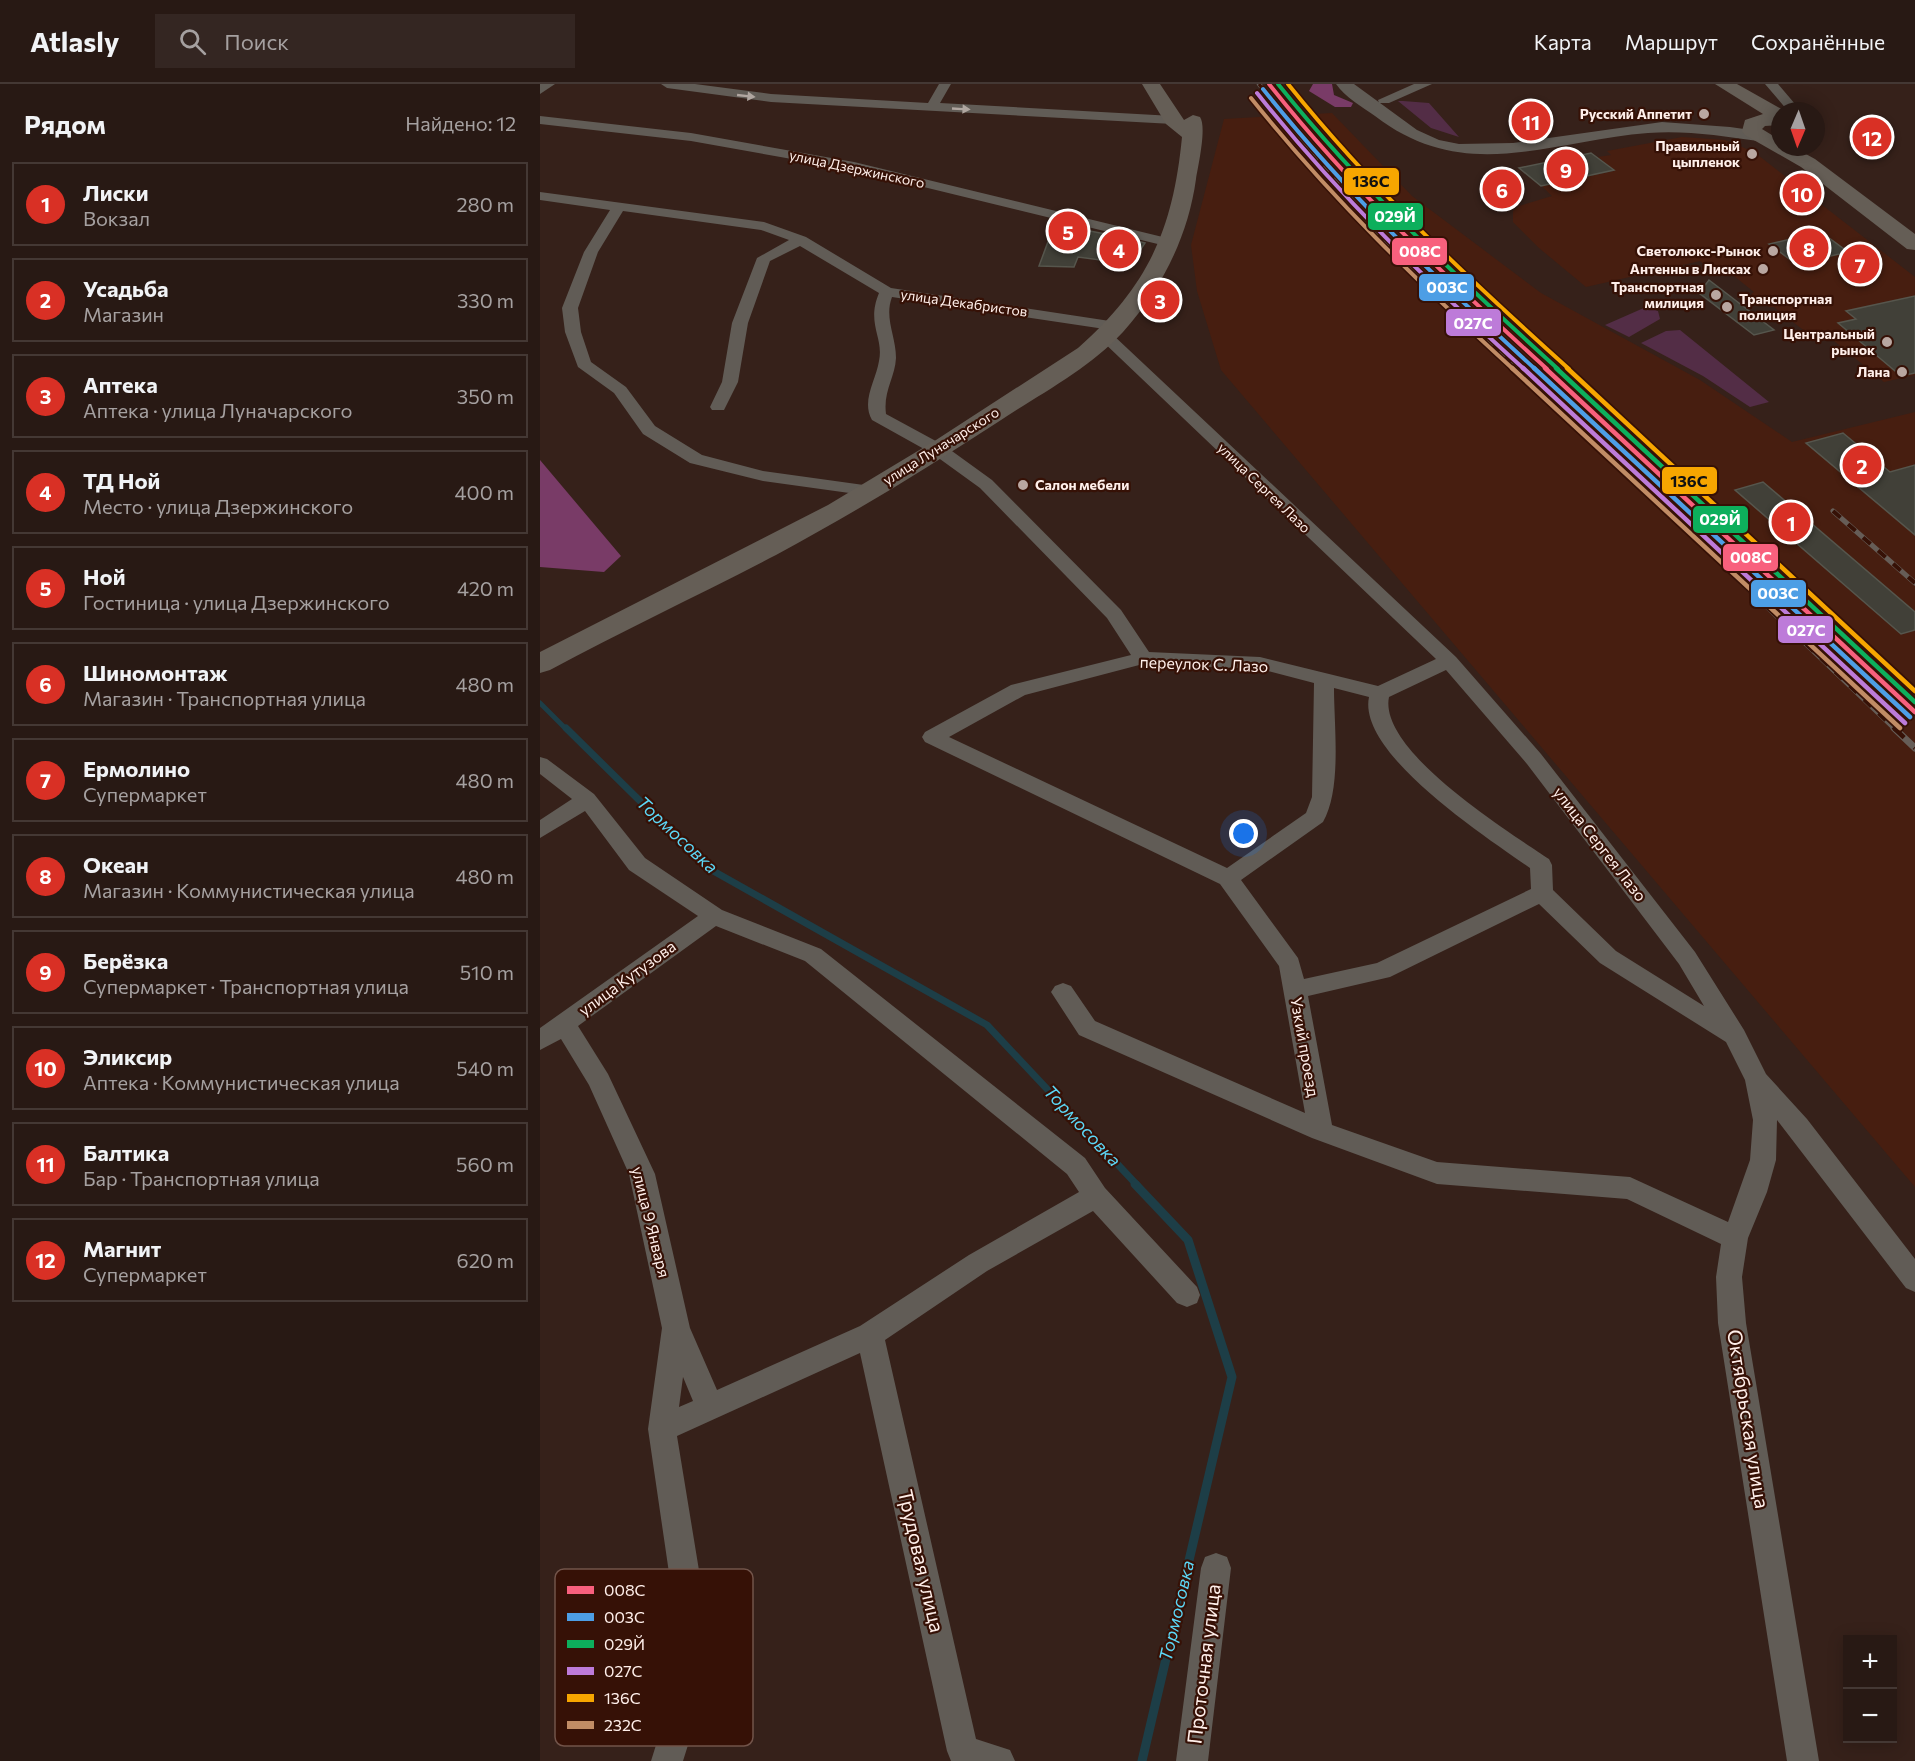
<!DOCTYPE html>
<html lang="ru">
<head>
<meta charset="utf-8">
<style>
  body { margin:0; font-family:Commissioner,sans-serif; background:#342622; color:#f1f3f6 }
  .controls { position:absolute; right:18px; bottom:18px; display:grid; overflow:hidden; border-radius:0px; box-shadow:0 3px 15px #0003 }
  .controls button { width:54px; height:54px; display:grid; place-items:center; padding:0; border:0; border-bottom:2px solid #443834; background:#281914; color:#f1f3f6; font:30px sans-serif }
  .compass { position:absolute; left:1231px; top:18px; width:54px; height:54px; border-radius:50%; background:#281914; box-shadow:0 3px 15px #0003; rotate:182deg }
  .you { position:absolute; left:704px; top:750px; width:21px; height:21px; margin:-15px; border:4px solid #fff; border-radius:50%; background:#1a73e8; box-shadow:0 0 0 9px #1a73e833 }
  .badge { display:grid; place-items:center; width:39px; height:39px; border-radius:50%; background:#d93025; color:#fff; font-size:20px; font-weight:700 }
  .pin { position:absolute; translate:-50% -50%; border:3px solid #fff; box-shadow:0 2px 6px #0006 }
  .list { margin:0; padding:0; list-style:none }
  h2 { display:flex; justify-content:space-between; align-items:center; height:78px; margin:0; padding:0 24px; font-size:26px }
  h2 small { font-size:20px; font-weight:400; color:#a5a0a0 }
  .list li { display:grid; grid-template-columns:39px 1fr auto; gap:18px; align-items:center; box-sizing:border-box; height:84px; margin:0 12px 12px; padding:0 12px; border:2px solid #443834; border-radius:0px }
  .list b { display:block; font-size:22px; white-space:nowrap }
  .list p { margin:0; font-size:20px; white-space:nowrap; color:#a5a0a0 }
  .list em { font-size:20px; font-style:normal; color:#a5a0a0 }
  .icon { flex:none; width:33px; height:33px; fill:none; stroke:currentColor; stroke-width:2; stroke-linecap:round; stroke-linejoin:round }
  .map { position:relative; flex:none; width:1375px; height:1677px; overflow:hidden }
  header { display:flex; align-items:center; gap:36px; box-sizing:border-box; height:84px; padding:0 30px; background:#281914; border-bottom:2px solid #443834 }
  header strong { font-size:28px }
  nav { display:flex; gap:33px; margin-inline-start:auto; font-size:21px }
  .search { width:420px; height:54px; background:#342622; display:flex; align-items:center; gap:15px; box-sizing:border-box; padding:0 21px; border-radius:0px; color:#a5a0a0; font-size:22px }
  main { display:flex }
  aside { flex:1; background:#281914 }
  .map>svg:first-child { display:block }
  .built { fill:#471e10 }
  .green { fill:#532d46 }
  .forest { fill:#793b67 }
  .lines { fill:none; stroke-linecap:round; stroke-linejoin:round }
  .stream-far2 { stroke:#1d3e47; stroke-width:5 }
  .stream-far1 { stroke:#1d3e47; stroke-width:7 }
  .stream { stroke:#1d3e47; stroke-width:9 }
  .building { fill:#414038; stroke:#56564d; stroke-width:1.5 }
  .minor { fill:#615c56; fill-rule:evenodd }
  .tertiary { fill:#615c56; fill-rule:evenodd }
  .secondary { fill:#655e56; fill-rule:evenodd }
  .rail-far2-casing { stroke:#665d57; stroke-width:4.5 }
  .rail-far1-casing { stroke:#665d57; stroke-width:5 }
  .rail-casing { stroke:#665d57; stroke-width:7 }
  .rail-far2 { stroke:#361106; stroke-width:3; stroke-dasharray:8; stroke-linecap:butt }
  .rail-far1 { stroke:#361106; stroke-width:4; stroke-dasharray:10; stroke-linecap:butt }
  .rail { stroke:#361106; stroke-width:4.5; stroke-dasharray:14; stroke-linecap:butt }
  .rail-1-far1-casing { stroke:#361106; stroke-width:7 }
  .rail-1-casing { stroke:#361106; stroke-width:8 }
  .rail-2-far1-casing { stroke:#361106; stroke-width:7 }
  .rail-2-casing { stroke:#361106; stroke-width:8 }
  .rail-3-far1-casing { stroke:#361106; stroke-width:7 }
  .rail-3-casing { stroke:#361106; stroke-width:8 }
  .rail-4-far1-casing { stroke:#361106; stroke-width:7 }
  .rail-4-casing { stroke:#361106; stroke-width:8 }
  .rail-5-far1-casing { stroke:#361106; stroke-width:7 }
  .rail-5-casing { stroke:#361106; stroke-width:8 }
  .rail-6-far1-casing { stroke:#361106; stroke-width:7 }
  .rail-6-casing { stroke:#361106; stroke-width:8 }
  .rail-1-far1 { stroke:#f8607d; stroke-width:4 }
  .rail-1 { stroke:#f8607d; stroke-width:4.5 }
  .rail-2-far1 { stroke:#4d9ee5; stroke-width:4 }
  .rail-2 { stroke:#4d9ee5; stroke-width:4.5 }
  .rail-3-far1 { stroke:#0daf5c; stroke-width:4 }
  .rail-3 { stroke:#0daf5c; stroke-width:4.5 }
  .rail-4-far1 { stroke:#bd7bd9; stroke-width:4 }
  .rail-4 { stroke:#bd7bd9; stroke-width:4.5 }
  .rail-5-far1 { stroke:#f7a600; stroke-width:4 }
  .rail-5 { stroke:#f7a600; stroke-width:4.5 }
  .rail-6-far1 { stroke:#c18c65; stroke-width:4 }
  .rail-6 { stroke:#c18c65; stroke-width:4.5 }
  .oneway { fill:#b0a6a0 }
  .poi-dot { fill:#b9a7a1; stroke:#361106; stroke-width:2 }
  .labels { text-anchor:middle; stroke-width:4.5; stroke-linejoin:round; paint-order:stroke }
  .far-poi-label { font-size:14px; font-weight:bold; fill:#ffefea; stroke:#361106; text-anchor:end }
  .far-street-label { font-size:14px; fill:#ffefea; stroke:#361106 }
  .street-label { font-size:16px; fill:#ffefea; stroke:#361106 }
  .water-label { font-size:18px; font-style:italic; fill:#5cd7f6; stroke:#361106 }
  .near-street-label { font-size:20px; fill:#ffefea; stroke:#361106 }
  .key { fill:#361106; stroke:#72544a; stroke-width:1.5 }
  .key-label { font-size:16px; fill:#ffefea }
  .line-badge { stroke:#361106; stroke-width:2 }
  .badge-label { font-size:16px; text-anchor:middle; font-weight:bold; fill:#fff }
  .pale-badge-label { font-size:16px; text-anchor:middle; font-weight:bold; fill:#111 }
</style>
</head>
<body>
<header>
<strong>Atlasly</strong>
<div class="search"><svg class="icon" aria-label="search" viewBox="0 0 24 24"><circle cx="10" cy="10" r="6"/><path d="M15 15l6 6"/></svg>Поиск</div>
<nav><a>Карта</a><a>Маршрут</a><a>Сохранённые</a></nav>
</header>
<main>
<aside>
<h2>Рядом<small>Найдено: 12</small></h2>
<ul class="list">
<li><span class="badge">1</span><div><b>Лиски</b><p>Вокзал</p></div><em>280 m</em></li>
<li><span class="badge">2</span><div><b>Усадьба</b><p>Магазин</p></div><em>330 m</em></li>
<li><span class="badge">3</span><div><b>Аптека</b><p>Аптека · улица Луначарского</p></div><em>350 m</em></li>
<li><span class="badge">4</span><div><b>ТД Ной</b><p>Место · улица Дзержинского</p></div><em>400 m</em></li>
<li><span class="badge">5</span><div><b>Ной</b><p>Гостиница · улица Дзержинского</p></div><em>420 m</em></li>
<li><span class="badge">6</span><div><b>Шиномонтаж</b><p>Магазин · Транспортная улица</p></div><em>480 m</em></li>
<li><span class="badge">7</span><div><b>Ермолино</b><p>Супермаркет</p></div><em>480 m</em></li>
<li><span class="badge">8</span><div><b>Океан</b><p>Магазин · Коммунистическая улица</p></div><em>480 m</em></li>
<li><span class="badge">9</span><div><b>Берёзка</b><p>Супермаркет · Транспортная улица</p></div><em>510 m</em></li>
<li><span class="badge">10</span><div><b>Эликсир</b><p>Аптека · Коммунистическая улица</p></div><em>540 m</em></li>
<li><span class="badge">11</span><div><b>Балтика</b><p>Бар · Транспортная улица</p></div><em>560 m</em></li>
<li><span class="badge">12</span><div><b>Магнит</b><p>Супермаркет</p></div><em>620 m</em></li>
</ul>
</aside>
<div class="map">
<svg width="1375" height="1677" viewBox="0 0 1375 1677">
  <rect width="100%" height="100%" fill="#36211a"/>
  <!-- built -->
  <path class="built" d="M792 29 872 112 1001 209 1160 296 1252 358 1375 328V1103L681 286 657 207 651 161 684 35Z
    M1142 53 1185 56 1214 68 1375 193V291L1344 298 1288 252 1276 256 1234 223H1229L1211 210 1214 208 1189 188 1177 191 1160 177 1046 203 999 164 973 138V127L979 122 1012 112 1002 102 1074 87 1058 73 1071 71 1067 67Z"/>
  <!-- green -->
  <path class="green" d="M863 17 889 19 919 53 891 44 858 17Z
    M1106 223 1118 227 1120 235 1089 253 1065 241Z
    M1140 246 1229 318 1210 323 1163 292 1101 259 1126 247Z"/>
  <!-- forest -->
  <path class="forest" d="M773 0H792L794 11 813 19 811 23H795L769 7Z
    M0 376 81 472 64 488 0 483Z"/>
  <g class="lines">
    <!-- stream-far2 -->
    <path class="stream-far2" d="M0 619 27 646"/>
    <!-- stream-far1 -->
    <path class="stream-far1" d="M26 644 168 784 447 941 597 1101"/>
    <!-- stream -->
    <path class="stream" d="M595 1100 648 1156 692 1293 602 1677"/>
  </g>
  <!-- building -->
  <path class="building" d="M1051 69 1074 86 1001 102 979 84Z
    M524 142 581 153 605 159 591 180 538 173 534 183 499 182 509 155Z
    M1281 148 1308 168 1256 180 1229 160Z
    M1169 196 1234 246 1214 251 1159 209Z
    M1375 212V289L1361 292 1298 239 1316 235 1306 227Z
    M1303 349 1350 388 1375 381V451L1266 359Z
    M1223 398 1375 528V546L1361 550 1195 406Z"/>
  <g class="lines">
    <!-- minor -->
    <path class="minor" d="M0 0H15L0 10Z
      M121 0H155L231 10 388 19 399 0H411L400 19 633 32 640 36 633 40 231 18 127 4Z
      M874 0H892L849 19H839L838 16Z
      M1225 0H1238L1261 27H1248Z
      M0 32 151 49 314 78 635 156 637 159 630 163 314 86 151 57 0 40Z
      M0 108 224 138 266 153 351 204 583 239 586 242 583 245 578 247 352 213C344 234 356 252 356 274 355 294 343 307 346 330L405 362 452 396 581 526 609 568 720 573 838 602 896 575 558 253 560 250H572L916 573 1001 670 1155 868 1204 946 1226 990 1267 1035 1375 1175V1208L1366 1204 1237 1036 1236 1076 1227 1108 1208 1154 1202 1193 1206 1239 1279 1677H1247L1178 1239 1176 1193 1181 1160 1087 1115 897 1100 772 1054 539 951 511 908 515 902 523 899 531 902 555 937 765 1029 739 882 680 800 385 658 382 653 385 648 471 601 591 571 567 534 440 404 393 370 332 336C321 317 336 296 339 277 344 253 326 240 339 209L260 162 230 177 208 239 198 298 184 326H172L170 323 182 298 192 239 217 174 249 156 221 146 83 127 58 168 38 224 41 248 51 278 86 303 115 342 162 371 223 387 331 402 340 407 331 412 223 397 150 379 103 350 74 309 38 283 25 248 22 224 44 168 70 126 0 116ZM603 580 720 585 774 599 772 713 766 729 687 784 409 653 485 611ZM906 586 987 680 1139 880 1164 922 1076 867 1013 806 1012 781 1009 775C969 748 838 667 849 613ZM794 604 829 613C817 670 949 755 990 784L991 805 837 879 764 895 758 874 701 796 783 738C802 705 794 643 794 604ZM999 820 1060 879 1186 958 1205 996 1213 1036 1210 1076 1188 1138 1090 1093 897 1078 792 1041 768 912 850 893Z
      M0 673 7 675 54 710 105 774 182 826 281 865 545 1074 565 1104 657 1203 660 1211 657 1219 647 1223 637 1219 553 1127 447 1187 345 1256 436 1655 470 1666 475 1677H411L407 1667 320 1269 137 1352 174 1578 143 1677H111L142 1578 108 1345 122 1244 89 1090 49 1001 21 955 0 966V944L158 832 89 786 45 727 0 754V736L32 715 0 690ZM176 842 265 877 527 1090 539 1108 429 1171 320 1242 177 1306 150 1244 115 1090 68 990 38 942ZM143 1293 153 1317 139 1323Z
      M676 1469 687 1473 691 1484 668 1677H636L661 1484 665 1473Z"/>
    <!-- tertiary -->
    <path class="tertiary" d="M796 0H814L877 46 899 56 919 60 973 59 1122 38 1190 43 1218 47 1226 52 1218 57C1182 52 1145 46 1108 49 1008 57 925 101 835 32 822 23 805 13 796 0Z"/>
    <!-- secondary -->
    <path class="secondary" d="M602 0H620L644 36 653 31 660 33C667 43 658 82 656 95 648 153 622 204 583 248 549 285 500 310 458 338 386 385 312 430 236 471 161 510 84 546 10 586L0 589V568L288 421 396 356 538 264C608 202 633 146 642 53L626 40Z
      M1175 0H1197L1245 27H1240V41L1225 42 1222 45 1240 56V63H1253L1275 75 1375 150V166L1367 165 1261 83 1205 51 1202 47 1205 36 1223 30Z"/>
    <!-- rail-far2 casing -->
    <g class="rail-far2-casing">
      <path id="rail-far2" d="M719 0 841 153 978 285"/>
    </g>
    <!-- rail-far1 casing -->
    <g class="rail-far1-casing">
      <path id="rail-far1" d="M977 284 1356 646
        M1293 427 1375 499"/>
    </g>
    <!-- rail casing -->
    <g class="rail-casing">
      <path id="rail" d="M1354 644 1375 664"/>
    </g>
    <!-- rail-far2 -->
    <use href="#rail-far2" class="rail-far2"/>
    <!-- rail-far1 -->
    <use href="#rail-far1" class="rail-far1"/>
    <!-- rail -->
    <use href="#rail" class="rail"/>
    <!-- rail-1-far1 casing -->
    <g class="rail-1-far1-casing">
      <path id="rail-1-far1" d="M729 0C812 105 908 195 1007 285"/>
    </g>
    <!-- rail-1 casing -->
    <g class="rail-1-casing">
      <path id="rail-1" d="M1005 284 1375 628"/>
    </g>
    <!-- rail-2-far1 casing -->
    <g class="rail-2-far1-casing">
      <path id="rail-2-far1" d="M723 5C805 108 899 197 995 285"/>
    </g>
    <!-- rail-2 casing -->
    <g class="rail-2-casing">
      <path id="rail-2" d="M994 284 1370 633"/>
    </g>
    <!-- rail-3-far1 casing -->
    <g class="rail-3-far1-casing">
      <path id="rail-3-far1" d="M738 0C822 105 919 195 1018 285"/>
    </g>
    <!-- rail-3 casing -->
    <g class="rail-3-casing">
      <path id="rail-3" d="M1016 284 1375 618"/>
    </g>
    <!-- rail-4-far1 casing -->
    <g class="rail-4-far1-casing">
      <path id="rail-4-far1" d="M717 9C797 110 889 199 984 285"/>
    </g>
    <!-- rail-4 casing -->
    <g class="rail-4-casing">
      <path id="rail-4" d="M983 284 1365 639"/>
    </g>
    <!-- rail-5-far1 casing -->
    <g class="rail-5-far1-casing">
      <path id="rail-5-far1" d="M748 0C832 105 929 195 1029 285"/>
    </g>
    <!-- rail-5 casing -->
    <g class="rail-5-casing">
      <path id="rail-5" d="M1027 284 1375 607"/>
    </g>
    <!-- rail-6-far1 casing -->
    <g class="rail-6-far1-casing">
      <path id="rail-6-far1" d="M711 14C790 113 880 200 973 285"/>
    </g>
    <!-- rail-6 casing -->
    <g class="rail-6-casing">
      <path id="rail-6" d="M972 284 1360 644"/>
    </g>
    <!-- rail-1-far1 -->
    <use href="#rail-1-far1" class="rail-1-far1"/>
    <!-- rail-1 -->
    <use href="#rail-1" class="rail-1"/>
    <!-- rail-2-far1 -->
    <use href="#rail-2-far1" class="rail-2-far1"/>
    <!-- rail-2 -->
    <use href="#rail-2" class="rail-2"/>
    <!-- rail-3-far1 -->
    <use href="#rail-3-far1" class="rail-3-far1"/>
    <!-- rail-3 -->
    <use href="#rail-3" class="rail-3"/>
    <!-- rail-4-far1 -->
    <use href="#rail-4-far1" class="rail-4-far1"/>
    <!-- rail-4 -->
    <use href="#rail-4" class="rail-4"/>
    <!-- rail-5-far1 -->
    <use href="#rail-5-far1" class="rail-5-far1"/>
    <!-- rail-5 -->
    <use href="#rail-5" class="rail-5"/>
    <!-- rail-6-far1 -->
    <use href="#rail-6-far1" class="rail-6-far1"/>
    <!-- rail-6 -->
    <use href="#rail-6" class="rail-6"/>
  </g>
  <!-- one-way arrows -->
  <defs><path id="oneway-solid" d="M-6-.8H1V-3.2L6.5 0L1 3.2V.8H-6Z" transform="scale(1.5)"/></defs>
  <g class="oneway">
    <use href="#oneway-solid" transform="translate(206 12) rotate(6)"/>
    <use href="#oneway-solid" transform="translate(421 25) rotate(3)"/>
  </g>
  <!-- markers -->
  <g class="poi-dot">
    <circle cx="1164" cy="30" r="6"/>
    <circle cx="1212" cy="70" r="6"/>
    <circle cx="1233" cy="167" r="6"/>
    <circle cx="1223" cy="185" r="6"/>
    <circle cx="1176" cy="211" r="6"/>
    <circle cx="1187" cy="223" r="6"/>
    <circle cx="1347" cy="258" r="6"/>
    <circle cx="1362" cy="288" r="6"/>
    <circle cx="483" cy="401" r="6"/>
  </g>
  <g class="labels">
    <!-- far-poi labels -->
    <g class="far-poi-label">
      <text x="1152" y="35">Русский Аппетит</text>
      <text x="1200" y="67">Правильный<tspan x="1200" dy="16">цыпленок</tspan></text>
      <text x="1221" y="172">Светолюкс-Рынок</text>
      <text x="1211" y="190">Антенны в Лисках</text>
      <text x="1164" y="208">Транспортная<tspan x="1164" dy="16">милиция</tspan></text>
      <text x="1199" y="220" text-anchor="start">Транспортная<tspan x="1199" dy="16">полиция</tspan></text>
      <text x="1335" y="255">Центральный<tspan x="1335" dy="16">рынок</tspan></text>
      <text x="1350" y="293">Лана</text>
      <text x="495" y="406" text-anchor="start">Салон мебели</text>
    </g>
    <!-- far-street labels -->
    <g class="far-street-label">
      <text transform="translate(317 85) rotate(12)" y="5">улица Дзержинского</text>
      <text transform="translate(424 219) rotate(8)" y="5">улица Декабристов</text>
      <text transform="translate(401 362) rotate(-32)" y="5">улица Луначарского</text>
      <text transform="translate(724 404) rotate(44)" y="5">улица Сергея Лазо</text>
    </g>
    <!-- street labels -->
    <g class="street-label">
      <text transform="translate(664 580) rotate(2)" y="6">переулок С. Лазо</text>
      <text transform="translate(1060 760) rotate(52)" y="6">улица Сергея Лазо</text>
      <text transform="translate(87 894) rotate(-36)" y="6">улица Кутузова</text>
      <text transform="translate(765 963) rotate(80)" y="6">Узкий проезд</text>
      <text transform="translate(111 1138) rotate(76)" y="6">улица 9 Января</text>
    </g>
    <!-- water labels -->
    <g class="water-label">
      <text transform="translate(137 751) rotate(43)" y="6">Тормосовка</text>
      <text transform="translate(542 1042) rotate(47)" y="6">Тормосовка</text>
      <text transform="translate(637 1527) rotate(-77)" y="6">Тормосовка</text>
    </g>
    <!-- near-street labels -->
    <g class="near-street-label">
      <text transform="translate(1208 1335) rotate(81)" y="7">Октябрьская улица</text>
      <text transform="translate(381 1477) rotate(77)" y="7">Трудовая улица</text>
      <text transform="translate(664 1580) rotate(-83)" y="7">Проточная улица</text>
    </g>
  </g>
  <!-- legend -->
  <rect x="15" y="1485" width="198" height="177" rx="9" class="key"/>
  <rect x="27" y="1502" width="27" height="8" fill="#f8607d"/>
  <rect x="27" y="1529" width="27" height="8" fill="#4d9ee5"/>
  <rect x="27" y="1556" width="27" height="8" fill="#0daf5c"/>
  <rect x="27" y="1583" width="27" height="8" fill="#bd7bd9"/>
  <rect x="27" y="1610" width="27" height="8" fill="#f7a600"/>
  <rect x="27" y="1637" width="27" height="8" fill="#c18c65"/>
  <g class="key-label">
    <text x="64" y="1512">008С</text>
    <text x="64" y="1539">003С</text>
    <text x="64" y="1566">029Й</text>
    <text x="64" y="1593">027С</text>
    <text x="64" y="1620">136С</text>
    <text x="64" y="1647">232C</text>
  </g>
  <g class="line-badge">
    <rect x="803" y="83" width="57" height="29" rx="6" fill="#f7a600"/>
    <rect x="827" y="118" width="57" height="29" rx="6" fill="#0daf5c"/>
    <rect x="851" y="153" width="57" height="29" rx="6" fill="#f8607d"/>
    <rect x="878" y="189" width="57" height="29" rx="6" fill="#4d9ee5"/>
    <rect x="905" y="224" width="57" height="29" rx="6" fill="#bd7bd9"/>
    <rect x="1121" y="382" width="57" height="29" rx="6" fill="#f7a600"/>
    <rect x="1152" y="421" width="57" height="29" rx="6" fill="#0daf5c"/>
    <rect x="1182" y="459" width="57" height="29" rx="6" fill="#f8607d"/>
    <rect x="1210" y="495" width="57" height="29" rx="6" fill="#4d9ee5"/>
    <rect x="1237" y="531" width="57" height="29" rx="6" fill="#bd7bd9"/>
  </g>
  <g class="badge-label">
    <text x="855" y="138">029Й</text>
    <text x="880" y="173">008С</text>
    <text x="907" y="209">003С</text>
    <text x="933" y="245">027С</text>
    <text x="1180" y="441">029Й</text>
    <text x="1211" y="479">008С</text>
    <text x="1238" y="515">003С</text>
    <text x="1266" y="552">027С</text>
  </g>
  <g class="pale-badge-label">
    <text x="831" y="103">136С</text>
    <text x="1149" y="403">136С</text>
  </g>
</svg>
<div class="controls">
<button>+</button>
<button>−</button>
</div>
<svg class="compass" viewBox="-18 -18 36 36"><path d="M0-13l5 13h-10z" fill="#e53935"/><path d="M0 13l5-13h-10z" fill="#a5a0a0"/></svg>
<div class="you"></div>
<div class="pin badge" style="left:1251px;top:438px">1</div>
<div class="pin badge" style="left:1322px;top:381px">2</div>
<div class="pin badge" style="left:620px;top:216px">3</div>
<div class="pin badge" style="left:579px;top:165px">4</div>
<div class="pin badge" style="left:528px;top:147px">5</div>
<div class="pin badge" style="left:962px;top:105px">6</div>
<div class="pin badge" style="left:1320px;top:180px">7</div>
<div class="pin badge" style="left:1269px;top:164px">8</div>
<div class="pin badge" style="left:1026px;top:85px">9</div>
<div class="pin badge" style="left:1262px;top:109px">10</div>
<div class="pin badge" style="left:991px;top:37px">11</div>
<div class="pin badge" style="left:1332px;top:53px">12</div>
</div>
</main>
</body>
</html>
